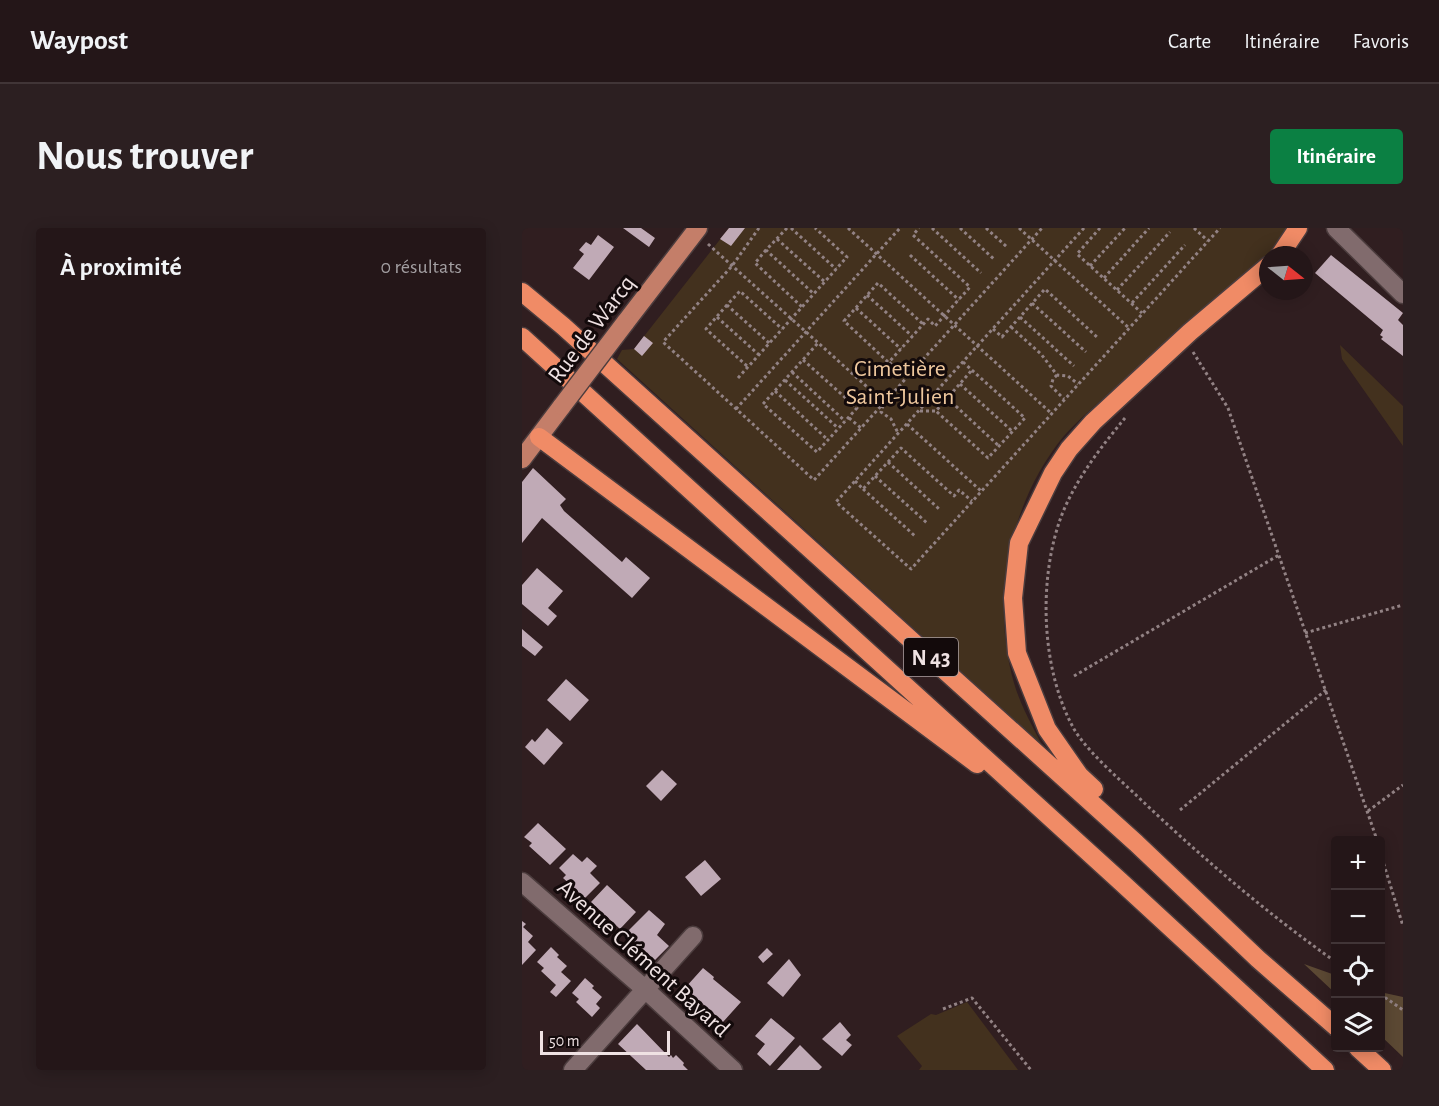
<!DOCTYPE html>
<html lang="fr">
<head>
<meta charset="utf-8">
<style>
  body { margin:0; font-family:"Alegreya Sans",sans-serif; background:#2c1f21; color:#f1f3f6 }
  .controls { position:absolute; right:18px; bottom:18px; display:grid; overflow:hidden; border-radius:6px; box-shadow:0 3px 15px #0003 }
  .controls button { width:54px; height:54px; display:grid; place-items:center; padding:0; border:0; border-bottom:2px solid #413537; background:#241618; color:#f1f3f6; font:30px sans-serif }
  .compass { position:absolute; left:737px; top:18px; width:54px; height:54px; border-radius:50%; background:#241618; box-shadow:0 3px 15px #0003; rotate:107deg }
  .scale { position:absolute; left:18px; bottom:15px; width:130px; box-sizing:border-box; padding-left:6px; border:3px solid #efe2e3; border-top:0; font-size:16px; line-height:21px; white-space:nowrap; color:#efe2e3; -webkit-text-stroke:4px #130a0b; paint-order:stroke }
  .list { margin:0; padding:0; list-style:none }
  h2 { display:flex; justify-content:space-between; align-items:center; height:78px; margin:0; padding:0 24px; font-size:26px }
  h2 small { font-size:20px; font-weight:400; color:#a39fa2 }
  .icon { flex:none; width:33px; height:33px; fill:none; stroke:currentColor; stroke-width:2; stroke-linecap:round; stroke-linejoin:round }
  .map { position:relative; flex:none; width:881px; height:842px; overflow:hidden; border-radius:6px }
  header { display:flex; align-items:center; gap:36px; box-sizing:border-box; height:84px; padding:0 30px; background:#241618; border-bottom:2px solid #413537 }
  header strong { font-size:28px }
  nav { display:flex; gap:33px; margin-inline-start:auto; font-size:21px }
  .intro { display:flex; align-items:center; justify-content:space-between; box-sizing:border-box; height:144px; padding:0 36px }
  h1 { margin:0; font-size:42px }
  .button { padding:15px 27px; border-radius:6px; background:#0b8043; color:#fff; font-size:21px; font-weight:700 }
  main { display:flex; gap:36px; padding:0 36px }
  aside { flex:1; background:#241618; border-radius:6px; box-shadow:0 3px 15px #0003 }
  .map>svg:first-child { display:block }
  .green { fill:#43311e }
  .forest { fill:#5c4934 }
  .building { fill:#c0aab6 }
  .lines { fill:none; stroke-linecap:round; stroke-linejoin:round }
  .minor-casing { stroke:#4b3c3d; stroke-width:21 }
  .major-casing { stroke:#4b3c3d; stroke-width:21 }
  .highway-casing { stroke:#4b3c3d; stroke-width:21 }
  .path { stroke:#928284; stroke-width:3; stroke-dasharray:3 3; stroke-linecap:butt }
  .minor { stroke:#816b6d; stroke-width:18 }
  .major { stroke:#c47e69; stroke-width:18 }
  .highway { stroke:#f08b66; stroke-width:18 }
  .major-bridge-casing { stroke:#4b3c3d; stroke-width:21; stroke-linecap:butt }
  .major-bridge { stroke:#c47e69; stroke-width:18 }
  .labels { text-anchor:middle; stroke-width:6; stroke-linejoin:round; paint-order:stroke }
  .shield { fill:#130a0b; stroke:#ada1a2; stroke-width:1.5 }
  .shield-label { font-size:22px; font-weight:bold; fill:#efe2e3 }
  .street-label { font-size:24px; fill:#efe2e3; stroke:#130a0b }
  .park-label { font-size:24px; fill:#eec79d; stroke:#130a0b }
</style>
</head>
<body>
<header>
<strong>Waypost</strong>
<nav><a>Carte</a><a>Itinéraire</a><a>Favoris</a></nav>
</header>
<div class="intro"><h1>Nous trouver</h1><a class="button">Itinéraire</a></div>
<main>
<aside>
<h2>À proximité<small>0 résultats</small></h2>
<ul class="list">
</ul>
</aside>
<div class="map">
<svg width="881" height="842" viewBox="0 0 881 842">
  <rect width="100%" height="100%" fill="#301e20"/>
  <!-- green -->
  <path class="green" d="M207 0H768L762 11 567 183C558 191 549 200 541 209 487 276 468 371 492 455 498 476 510 497 520 517L95 131 100 122 112 121Z
    M818 117 881 178V218L820 131Z
    M445 774 496 842H397L400 838 375 808 409 786 414 787Z"/>
  <!-- forest -->
  <path class="forest" d="M782 736 813 747V765Z
    M858 764 881 769V829L859 808Z"/>
  <!-- building -->
  <path class="building" d="M101 0H119L133 10 127 19Z
    M207 0H223L209 18 198 11Z
    M76 7 92 19 67 52 51 40 62 26 57 22 64 14 69 17Z
    M809 27 881 85 876 92 881 97V128L859 111 861 109 858 107 861 102 793 45Z
    M122 108 131 115 120 128 112 121Z
    M11 240 44 271 38 277 42 283 100 334 104 329 128 350 110 370 20 290 0 315V254Z
    M15 340 41 363 26 380 35 388 26 398 0 376V357Z
    M0 401 21 419 13 428 0 418Z
    M44 451 67 472 48 493 25 472Z
    M25 500 41 515 22 537 3 519 10 511 13 514Z
    M140 542 155 556 139 573 124 558Z
    M16 595 44 621 28 637 7 618 10 615 2 609Z
    M51 626 60 634 65 629 75 638 68 645 78 655 63 670 41 650 44 647 37 640Z
    M183 632 199 651 179 668 163 649Z
    M85 657 114 684 98 701 69 674Z
    M127 682 143 696 135 707 147 718 133 732 110 712 113 709 106 703Z
    M0 693 4 696 1 699 11 708 6 714 14 722 0 737Z
    M29 719 37 727 35 729 45 738 39 744 49 753 34 769 28 764 34 757 19 743 22 740 15 734Z
    M245 720 251 726 241 735 236 729Z
    M267 731 279 747 261 769 245 755Z
    M181 740 192 749 191 751 219 774 201 794 163 760Z
    M63 750 72 758 70 760 80 769 74 776 78 780 70 789 54 774 57 771 50 765Z
    M249 790 273 810 248 838 235 826 243 816 233 808Z
    M318 794 329 807 324 812 330 817 320 828 300 811Z
    M115 796 147 829 149 827 151 830 154 827 162 835 161 837 166 842H124L96 816Z
    M278 817 300 839 297 842H255Z"/>
  <g class="lines">
    <!-- minor casing -->
    <g class="minor-casing">
      <path id="minor" d="M814 0 881 66
        M0 654 124 762 211 842
        M51 842 171 708"/>
    </g>
    <!-- major casing -->
    <g class="major-casing">
      <path id="major" d="M103 95 176 0
        M0 231 40 178"/>
    </g>
    <!-- highway casing -->
    <g class="highway-casing">
      <path id="highway" d="M758 27 776 0
        M0 64 41 98 614 615 736 731 814 799
        M0 109 598 653 803 842
        M17 209 455 536
        M572 561 557 547 525 501 495 425 491 370 497 315 531 245 547 221 571 194 668 104 746 38
        M836 820 860 842"/>
    </g>
    <!-- path -->
    <path class="path" d="M237 0 210 38 141 114 292 252 520 0
      M265 0 244 22 292 66
      M269 0 314 41
      M326 0 530 186
      M410 0 459 45
      M438 0 473 32
      M464 0 485 19
      M497 0 607 100
      M562 0 314 274 389 341 698 0
      M578 0 555 26 620 85
      M672 0 686 13
      M255 11 303 54
      M186 16 362 174 359 184 369 191 376 205
      M244 22 233 35 280 79
      M388 27 437 72
      M568 38 603 0
      M582 50 627 0
      M595 62 648 4
      M345 67 390 108
      M510 75 564 124
      M610 75 663 17
      M205 77 184 101 226 139
      M334 80 379 121
      M195 89 237 127
      M498 89 552 138
      M489 99 519 126 535 147 546 148 556 156
      M471 101 480 109 523 61 576 110
      M247 115 205 77 218 63 260 101
      M671 124 706 180 855 612
      M281 132 335 180 295 224 241 176 296 115
      M366 134 322 93 356 55 401 96
      M441 134 503 190 466 230 414 183 450 142
      M270 144 323 193
      M366 145 372 139 367 134 406 91 413 98 448 59 391 7 397 0
      M535 147 531 151 529 158 542 171
      M216 150 325 29 293 0
      M263 152 316 200
      M438 156 490 203
      M253 163 306 212
      M425 170 477 218
      M214 181 378 0
      M398 183H414
      M327 190 339 200
      M603 190C579 219 553 252 539 289 516 352 519 442 552 501 565 523 596 550 614 567 677 627 743 684 814 734
      M385 196 459 263
      M366 234 417 281
      M353 248 405 295
      M333 253 341 261 379 220 432 268 437 262 450 273
      M341 261 393 308
      M783 405 881 377
      M552 448 757 327
      M658 582 804 462
      M846 583 881 557
      M858 624 881 698
      M858 766 881 782
      M421 781 450 770 509 842"/>
    <!-- minor -->
    <use href="#minor" class="minor"/>
    <!-- major -->
    <use href="#major" class="major"/>
    <!-- highway -->
    <use href="#highway" class="highway"/>
    <!-- major-bridge casing -->
    <g class="major-bridge-casing">
      <path id="major-bridge" d="M40 178 103 95"/>
    </g>
    <!-- major-bridge -->
    <use href="#major-bridge" class="major-bridge"/>
  </g>
  <g class="labels">
    <!-- shield labels -->
    <rect class="shield" x="382" y="410" width="54" height="38" rx="4.5"/>
    <g class="shield-label">
      <text x="409" y="437">N 43</text>
    </g>
    <!-- street labels -->
    <g class="street-label">
      <text transform="translate(69 101) rotate(-53)" y="8">Rue de Warcq</text>
      <text transform="translate(122 730) rotate(42)" y="8">Avenue Clément Bayard</text>
    </g>
    <!-- park labels -->
    <g class="park-label">
      <text x="378" y="148">Cimetière<tspan x="378" dy="28">Saint-Julien</tspan></text>
    </g>
  </g>
</svg>
<div class="controls">
<button>+</button>
<button>−</button>
<button><svg class="icon" aria-label="locate" viewBox="0 0 24 24"><circle cx="12" cy="12" r="6"/><path d="M12 2v4M12 18v4M2 12h4M18 12h4"/></svg></button>
<button><svg class="icon" aria-label="layers" viewBox="0 0 24 24"><path d="M12 4l9 5-9 5-9-5zM3 14l9 5 9-5"/></svg></button>
</div>
<svg class="compass" viewBox="-18 -18 36 36"><path d="M0-13l5 13h-10z" fill="#e53935"/><path d="M0 13l5-13h-10z" fill="#a39fa2"/></svg>
<div class="scale">50 m</div>
</div>
</main>
</body>
</html>
